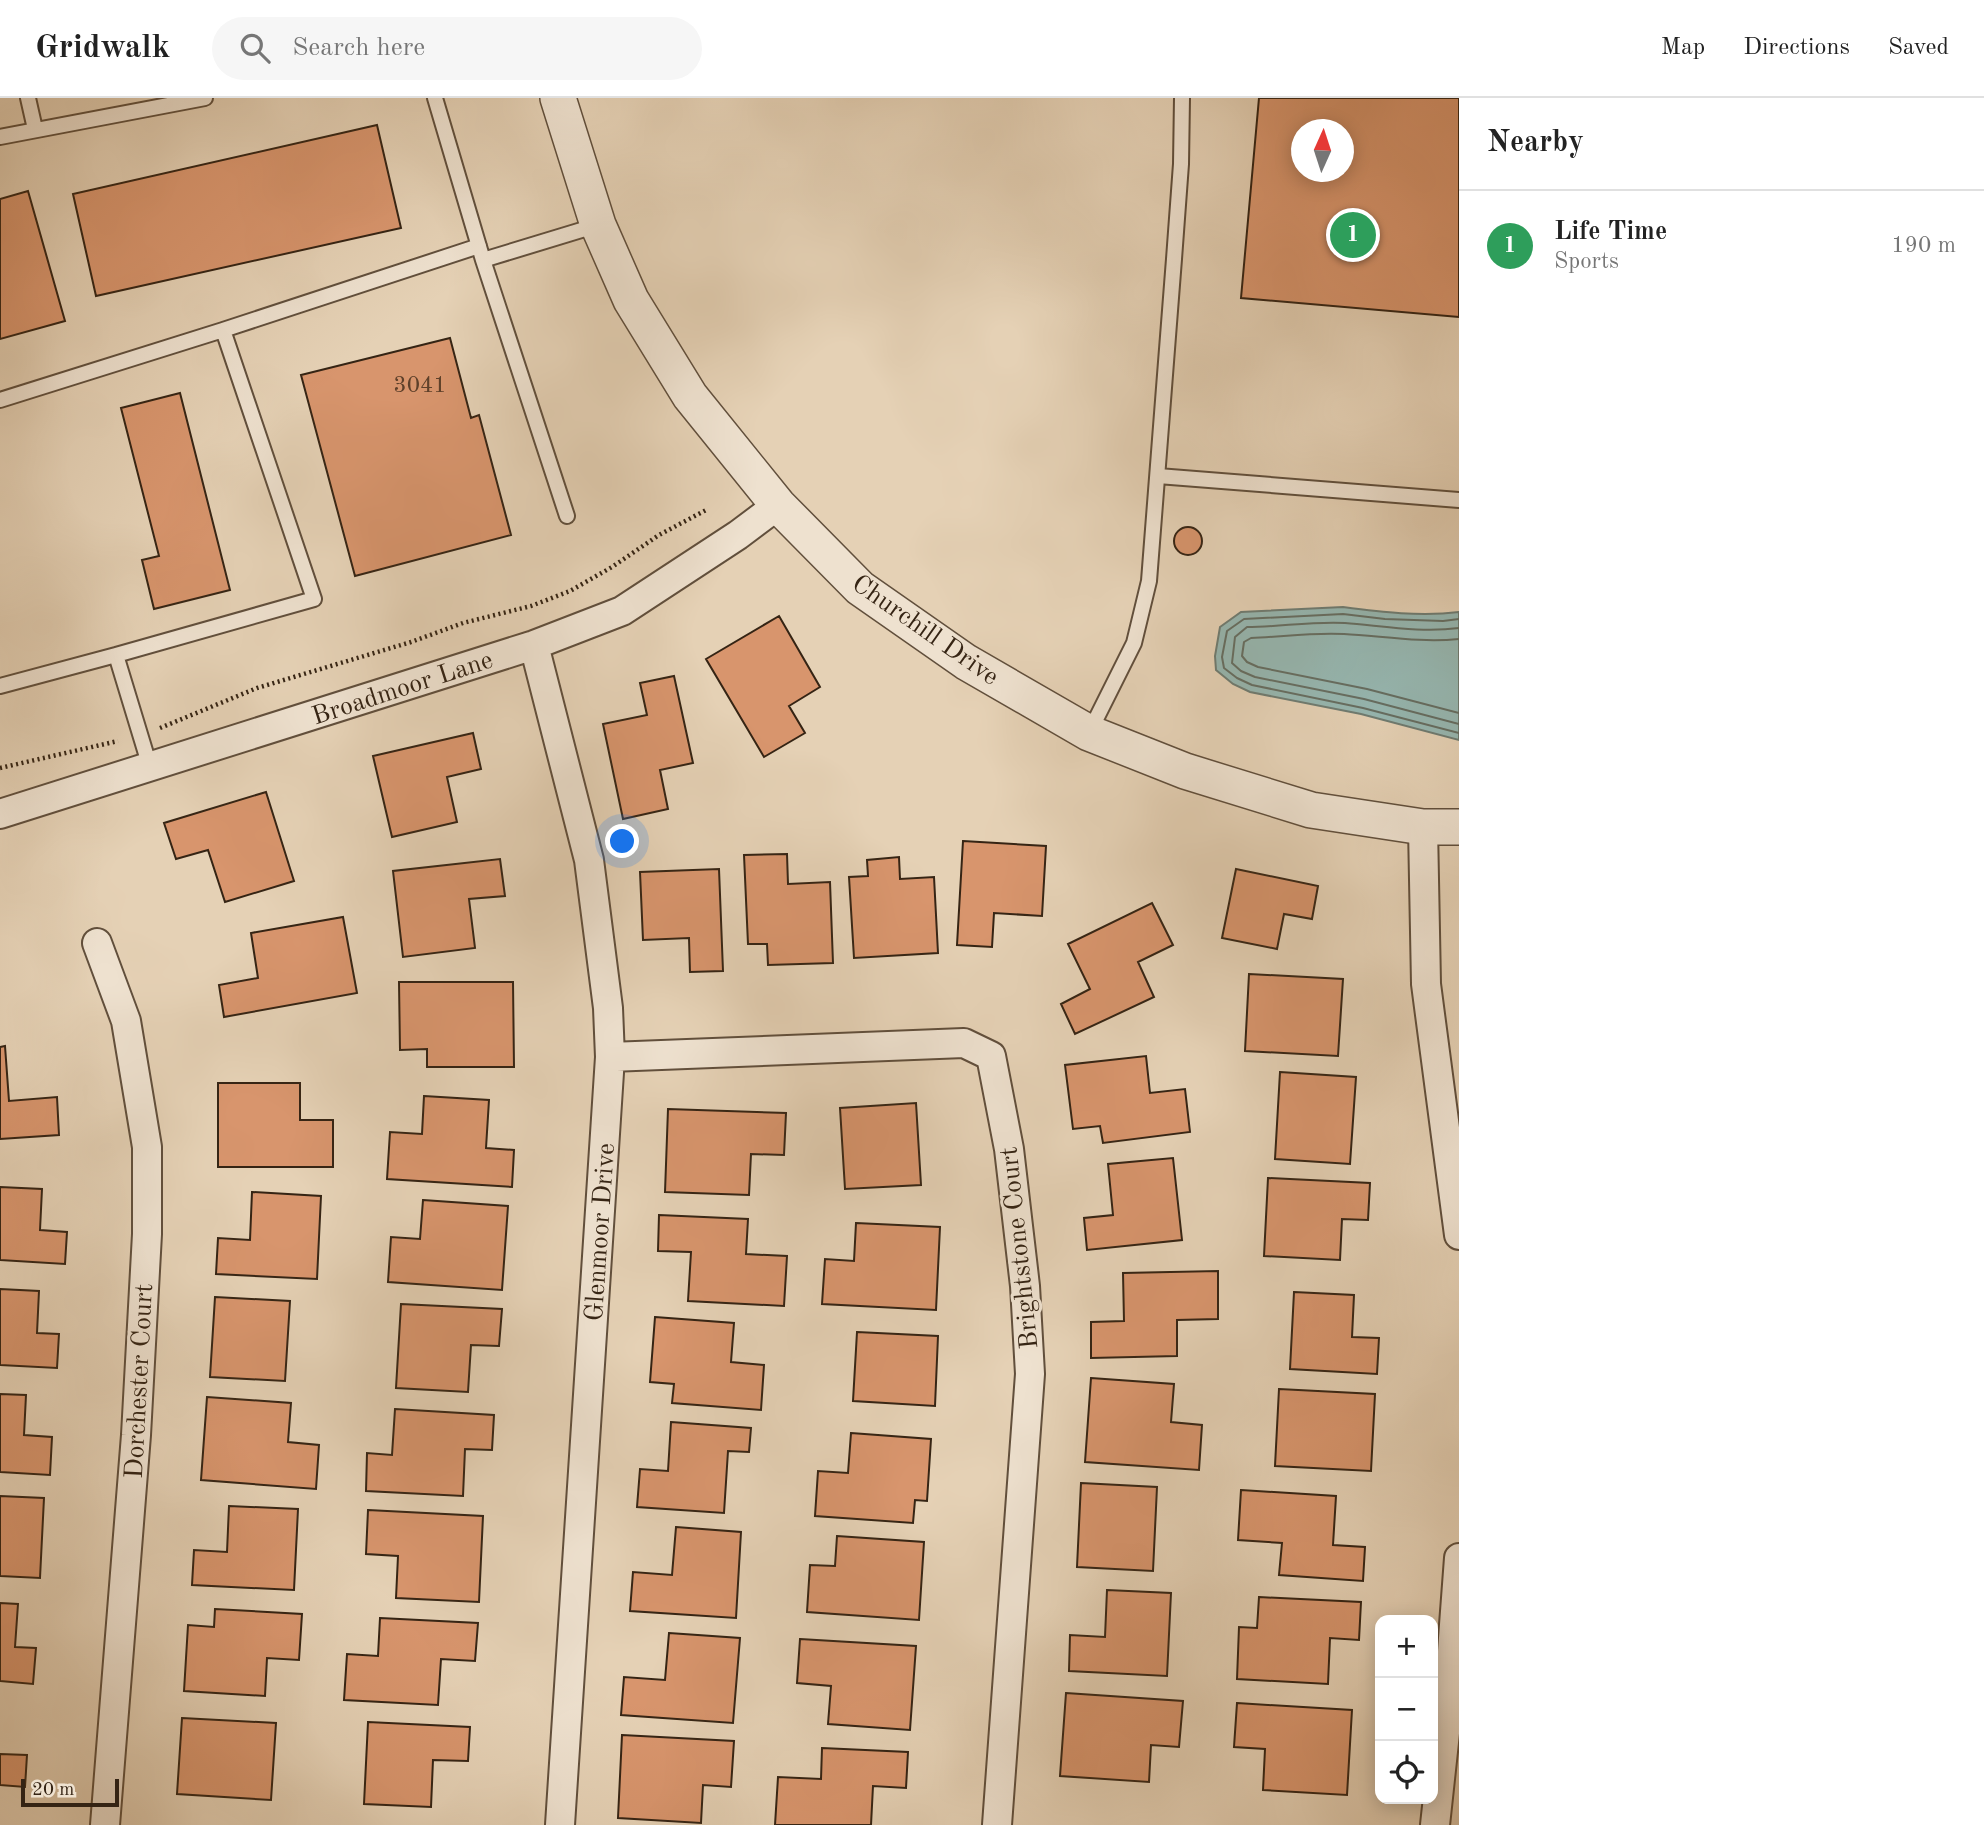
<!DOCTYPE html>
<html lang="en">
<head>
<meta charset="utf-8">
<style>
  body { margin:0; font-family:"Old Standard TT",serif; background:#f6f6f6; color:#222 }
  .controls { position:absolute; right:21px; bottom:21px; display:grid; overflow:hidden; border-radius:14px; box-shadow:0 4px 18px #0003 }
  .controls button { width:63px; height:63px; display:grid; place-items:center; padding:0; border:0; border-bottom:2px solid #e0e0e0; background:#fff; color:#222; font:35px sans-serif }
  .compass { position:absolute; left:1291px; top:21px; width:63px; height:63px; border-radius:50%; background:#fff; box-shadow:0 4px 18px #0003; rotate:3deg }
  .scale { position:absolute; left:21px; bottom:18px; width:98px; box-sizing:border-box; padding-left:7px; border:4px solid #352414; border-top:0; font-size:19px; line-height:24px; white-space:nowrap; color:#352414; -webkit-text-stroke:5px #eee1cf; paint-order:stroke }
  .you { position:absolute; left:623px; top:744px; width:24px; height:24px; margin:-18px; border:5px solid #fff; border-radius:50%; background:#1a73e8; box-shadow:0 0 0 10px #1a73e833 }
  .badge { display:grid; place-items:center; width:46px; height:46px; border-radius:50%; background:#0f766e; color:#fff; font-size:23px; font-weight:700 }
  .pin { position:absolute; translate:-50% -50%; border:4px solid #fff; box-shadow:0 2px 7px #0006 }
  .list { margin:0; padding:0; list-style:none }
  h2 { display:flex; justify-content:space-between; align-items:center; height:91px; margin:0; padding:0 28px; font-size:30px }
  h2 small { font-size:23px; font-weight:400; color:#767676 }
  .list li { display:grid; grid-template-columns:46px 1fr auto; gap:21px; align-items:center; box-sizing:border-box; height:112px; padding:0 28px; border-top:2px solid #e0e0e0 }
  .list b { display:block; font-size:26px; white-space:nowrap }
  .list p { margin:0; font-size:23px; white-space:nowrap; color:#767676 }
  .list em { font-size:23px; font-style:normal; color:#767676 }
  .icon { flex:none; width:38px; height:38px; fill:none; stroke:currentColor; stroke-width:2; stroke-linecap:round; stroke-linejoin:round }
  .map { position:relative; flex:none; width:1459px; height:1727px; overflow:hidden }
  header { display:flex; align-items:center; gap:42px; box-sizing:border-box; height:98px; padding:0 35px; background:#fff; border-bottom:2px solid #e0e0e0 }
  header strong { font-size:33px }
  nav { display:flex; gap:38px; margin-inline-start:auto; font-size:24px }
  .search { width:490px; height:63px; background:#f6f6f6; display:flex; align-items:center; gap:18px; box-sizing:border-box; padding:0 24px; border-radius:38px; color:#767676; font-size:26px }
  main { display:flex }
  aside { flex:1; background:#fff }
  .map>svg:first-child { display:block }
  .water { fill:#96b7b1; stroke:#6f7c72; stroke-width:2 }
  .lines { fill:none; stroke-linecap:round; stroke-linejoin:round }
  .shore { stroke:#666e62; stroke-width:2 }
  .building { fill:#d8956d; stroke:#352414; stroke-width:2; fill-rule:evenodd }
  .service-casing { stroke:#614f3c; stroke-width:18 }
  .minor-casing { stroke:#614f3c; stroke-width:32 }
  .tertiary-casing { stroke:#614f3c; stroke-width:38 }
  .path { stroke:#352414; stroke-width:4.5; stroke-dasharray:2 3.5; stroke-linecap:butt }
  .service { stroke:#eee1cf; stroke-width:14 }
  .minor { stroke:#eee1cf; stroke-width:28 }
  .tertiary { stroke:#eee1cf; stroke-width:35 }
  .labels { text-anchor:middle; stroke-width:6; stroke-linejoin:round; paint-order:stroke }
  .number-label { font-size:23px; fill:#5e402a }
  .street-label { font-size:26px; fill:#352414; stroke:#eee1cf }
</style>
</head>
<body>
<header>
<strong>Gridwalk</strong>
<div class="search"><svg class="icon" aria-label="search" viewBox="0 0 24 24"><circle cx="10" cy="10" r="6"/><path d="M15 15l6 6"/></svg>Search here</div>
<nav><a>Map</a><a>Directions</a><a>Saved</a></nav>
</header>
<main>
<div class="map">
<svg width="1459" height="1727" viewBox="0 0 1459 1727">
  <rect width="100%" height="100%" fill="#e5d1b5"/>
  <filter id="stains"><feTurbulence type="fractalNoise" baseFrequency=".00286" numOctaves="4"/><feColorMatrix values="0 0 0 0 .2 0 0 0 0 .09 0 0 0 0 .02 0 0 0 .5 -.17"/></filter>
  <radialGradient id="worn" r=".72"><stop offset=".6" stop-color="#630" stop-opacity="0"/><stop offset="1" stop-color="#630" stop-opacity=".3"/></radialGradient>
  <!-- water -->
  <path class="water" d="M1343 509C1381 514 1421 519 1459 514V642L1361 616 1250 594 1233 586 1216 572 1215 558 1220 529 1241 514Z"/>
  <g class="lines">
    <!-- shore -->
    <path class="shore" d="M1459 521 1443 523 1385 521 1343 516 1244 521 1227 533 1222 559 1224 570 1237 580 1252 587 1363 610 1459 635
      M1459 530C1421 535 1383 528 1345 525 1313 523 1279 529 1247 529L1235 539 1232 565 1241 573 1255 579 1364 601 1459 626
      M1459 541C1420 545 1382 538 1344 536 1313 534 1281 539 1251 540L1244 544 1242 558 1247 564 1258 569 1367 591 1459 615"/>
  </g>
  <!-- building -->
  <path class="building" d="M1259 0H1459V219L1241 200ZM1302 32H1344V74H1302Z
    M377 27 401 130 96 198 73 96Z
    M28 93 65 223 0 241V101Z
    M450 240 471 320 479 317 511 437 355 478 301 277Z
    M180 295 230 492 154 511 142 462 159 458 121 310Z
    M1174 443a14 14 0 1 1 28 0a14 14 0 1 1-28 0Z
    M779 518 820 589 789 608 805 635 764 659 706 561Z
    M674 578 693 665 660 672 668 711 623 721 603 626 647 617 640 585Z
    M473 635 481 671 447 679 457 724 392 739 373 658Z
    M266 694 294 783 225 804 208 752 176 761 164 725Z
    M963 743 1046 748 1042 818 994 815 992 849 957 847Z
    M787 756 788 786 830 784 833 865 768 867 767 846H748L744 757Z
    M899 759 900 781 934 779 938 855 854 860 849 779 868 778 867 762Z
    M500 761 505 798 469 801 475 850 403 859 393 773Z
    M719 771 723 873 690 874 689 840 643 842 640 774Z
    M1236 771 1318 788 1312 821 1284 816 1277 851 1222 840Z
    M1152 805 1173 847 1138 864 1154 899 1075 936 1061 906 1090 891 1068 846Z
    M343 819 357 895 224 919 219 887 258 880 251 835Z
    M1249 876 1343 881 1338 958 1245 953Z
    M399 884H513L514 969H427V951L400 952Z
    M5 948 9 1003 57 999 59 1037 0 1041V949Z
    M1146 958 1150 995 1185 991 1190 1034 1103 1045 1100 1028 1073 1031 1065 967Z
    M1280 974 1356 979 1350 1066 1275 1061Z
    M218 985H300V1022H333V1069H218Z
    M424 998 489 1002 486 1050 514 1052 512 1089 387 1081 390 1034 422 1036Z
    M916 1005 921 1087 845 1091 840 1010Z
    M668 1011 786 1015 784 1057 751 1056 749 1097 665 1094Z
    M1173 1060 1182 1142 1087 1152 1084 1120 1113 1117 1108 1066Z
    M1268 1080 1370 1085 1368 1122 1342 1121 1340 1162 1264 1158Z
    M0 1089 42 1091 40 1132 67 1134 65 1166 0 1162Z
    M252 1094 321 1098 317 1181 216 1176 218 1140 250 1142Z
    M423 1102 508 1108 502 1192 388 1184 391 1139 420 1141Z
    M659 1117 748 1121 746 1156 787 1158 784 1208 688 1203 691 1154 658 1153Z
    M856 1125 940 1129 936 1212 822 1206 825 1161 854 1163Z
    M1218 1173V1221L1177 1222V1258L1091 1260V1224L1124 1223 1123 1175Z
    M0 1191 39 1193 37 1235 59 1236 57 1270 0 1267Z
    M1294 1194 1354 1197 1352 1239 1379 1240 1377 1276 1290 1271Z
    M215 1199 290 1203 285 1283 210 1279Z
    M401 1206 502 1211 499 1248 471 1247 468 1294 396 1290Z
    M655 1219 734 1225 731 1264 764 1267 761 1312 672 1305 674 1286 650 1284Z
    M857 1234 938 1238 935 1308 853 1303Z
    M1091 1280 1174 1286 1171 1324 1202 1327 1199 1372 1085 1364Z
    M1279 1291 1375 1296 1371 1373 1275 1368Z
    M0 1296 26 1297 24 1337 52 1339 50 1377 0 1374Z
    M207 1299 291 1305 288 1344 319 1347 316 1391 201 1382Z
    M395 1311 494 1317 492 1352 465 1351 463 1398 366 1393 367 1355 392 1357Z
    M671 1324 751 1330 749 1354 728 1353 724 1415 637 1409 640 1371 668 1373Z
    M851 1335 931 1341 927 1403 915 1402 913 1425 815 1418 818 1373 848 1375Z
    M1081 1385 1157 1389 1153 1473 1077 1469Z
    M1241 1392 1336 1398 1333 1447 1365 1449 1363 1483 1279 1477 1282 1445 1238 1442Z
    M0 1398 44 1400 40 1480 0 1478Z
    M229 1408 298 1411 294 1492 192 1487 194 1452 227 1454Z
    M368 1412 483 1418 479 1504 396 1500 398 1458 366 1456Z
    M676 1429 741 1434 736 1520 630 1513 633 1474 672 1477Z
    M837 1438 924 1444 919 1522 807 1514 810 1467 835 1468Z
    M1107 1492 1171 1495 1167 1578 1069 1573 1070 1537 1105 1539Z
    M1259 1499 1361 1504 1359 1542 1330 1540 1328 1586 1237 1581 1239 1529 1257 1530Z
    M0 1505 18 1506 15 1549 36 1550 33 1586 0 1583Z
    M215 1511 302 1516 299 1562 267 1560 265 1598 184 1593 188 1527 214 1529Z
    M380 1520 478 1525 475 1563 441 1561 438 1607 344 1602 347 1556 378 1558Z
    M669 1535 740 1540 733 1625 621 1617 624 1579 665 1582Z
    M800 1541 916 1548 910 1632 828 1626 831 1588 797 1585Z
    M1066 1595 1183 1603 1179 1649 1151 1647 1149 1684 1060 1678Z
    M1237 1605 1352 1612 1347 1697 1263 1692 1265 1651 1234 1649Z
    M182 1620 276 1625 271 1702 177 1696Z
    M368 1624 470 1629 468 1663 433 1662 431 1709 364 1706Z
    M622 1637 734 1643 731 1689 703 1687 701 1725 618 1720Z
    M822 1650 908 1654 906 1690 873 1688 871 1727H775L778 1679 821 1681Z
    M0 1656 27 1657 25 1689 0 1687Z"/>
  <g class="lines">
    <!-- service casing -->
    <g class="service-casing">
      <path id="service" d="M28 0 35 31
        M435 0 483 162 598 127
        M0 39 205 0
        M483 162 567 418
        M0 302 223 232
        M1158 378 1459 402
        M0 588 116 557
        M1089 635 1134 545 1149 483 1174 161 1181 66 1182 0
        M150 669 116 557 314 501 223 232 479 148"/>
    </g>
    <!-- minor casing -->
    <g class="minor-casing">
      <path id="minor" d="M534 547 589 762 608 910 610 959 560 1727
        M0 716 534 547 622 513 738 437 778 407
        M1423 729 1426 886 1459 1137
        M97 845 126 923 147 1049V1136L136 1337 105 1727
        M610 959 964 945 991 958 1009 1051 1025 1188 1030 1276 997 1727
        M1435 1727 1448 1607 1459 1460"/>
    </g>
    <!-- tertiary casing -->
    <g class="tertiary-casing">
      <path id="tertiary" d="M558 0 598 127 631 202 690 298 778 407 860 490 966 564 1089 635 1185 673 1311 712 1423 729H1459"/>
    </g>
    <!-- path -->
    <path class="path" d="M160 630 257 590 411 544 463 525 531 508 570 493 612 469 659 437 708 411
      M0 670 118 643"/>
    <!-- service -->
    <use href="#service" class="service"/>
    <!-- minor -->
    <use href="#minor" class="minor"/>
    <!-- tertiary -->
    <use href="#tertiary" class="tertiary"/>
  </g>
  <g class="labels">
    <!-- number labels -->
    <g class="number-label">
      <text x="420" y="294">3041</text>
    </g>
    <!-- street labels -->
    <g class="street-label">
      <text transform="translate(926 531) rotate(35)" y="9">Churchill Drive</text>
      <text transform="translate(402 589) rotate(-18)" y="9">Broadmoor Lane</text>
      <text transform="translate(599 1134) rotate(-86)" y="9">Glenmoor Drive</text>
      <text transform="translate(1018 1150) rotate(-96)" y="9">Brightstone Court</text>
      <text transform="translate(138 1283) rotate(-87)" y="9">Dorchester Court</text>
    </g>
  </g>
  <rect width="100%" height="100%" filter="url(#stains)"/>
  <rect width="100%" height="100%" fill="url(#worn)"/>
</svg>
<div class="controls">
<button>+</button>
<button>−</button>
<button><svg class="icon" aria-label="locate" viewBox="0 0 24 24"><circle cx="12" cy="12" r="6"/><path d="M12 2v4M12 18v4M2 12h4M18 12h4"/></svg></button>
</div>
<svg class="compass" viewBox="-18 -18 36 36"><path d="M0-13l5 13h-10z" fill="#e53935"/><path d="M0 13l5-13h-10z" fill="#767676"/></svg>
<div class="scale">20 m</div>
<div class="you"></div>
<div class="pin badge" style="left:1353px;top:137px;background:#2e9e5b">1</div>
</div>
<aside>
<h2>Nearby<small></small></h2>
<ul class="list">
<li><span class="badge" style="background:#2e9e5b">1</span><div><b>Life Time</b><p>Sports</p></div><em>190 m</em></li>
</ul>
</aside>
</main>
</body>
</html>
